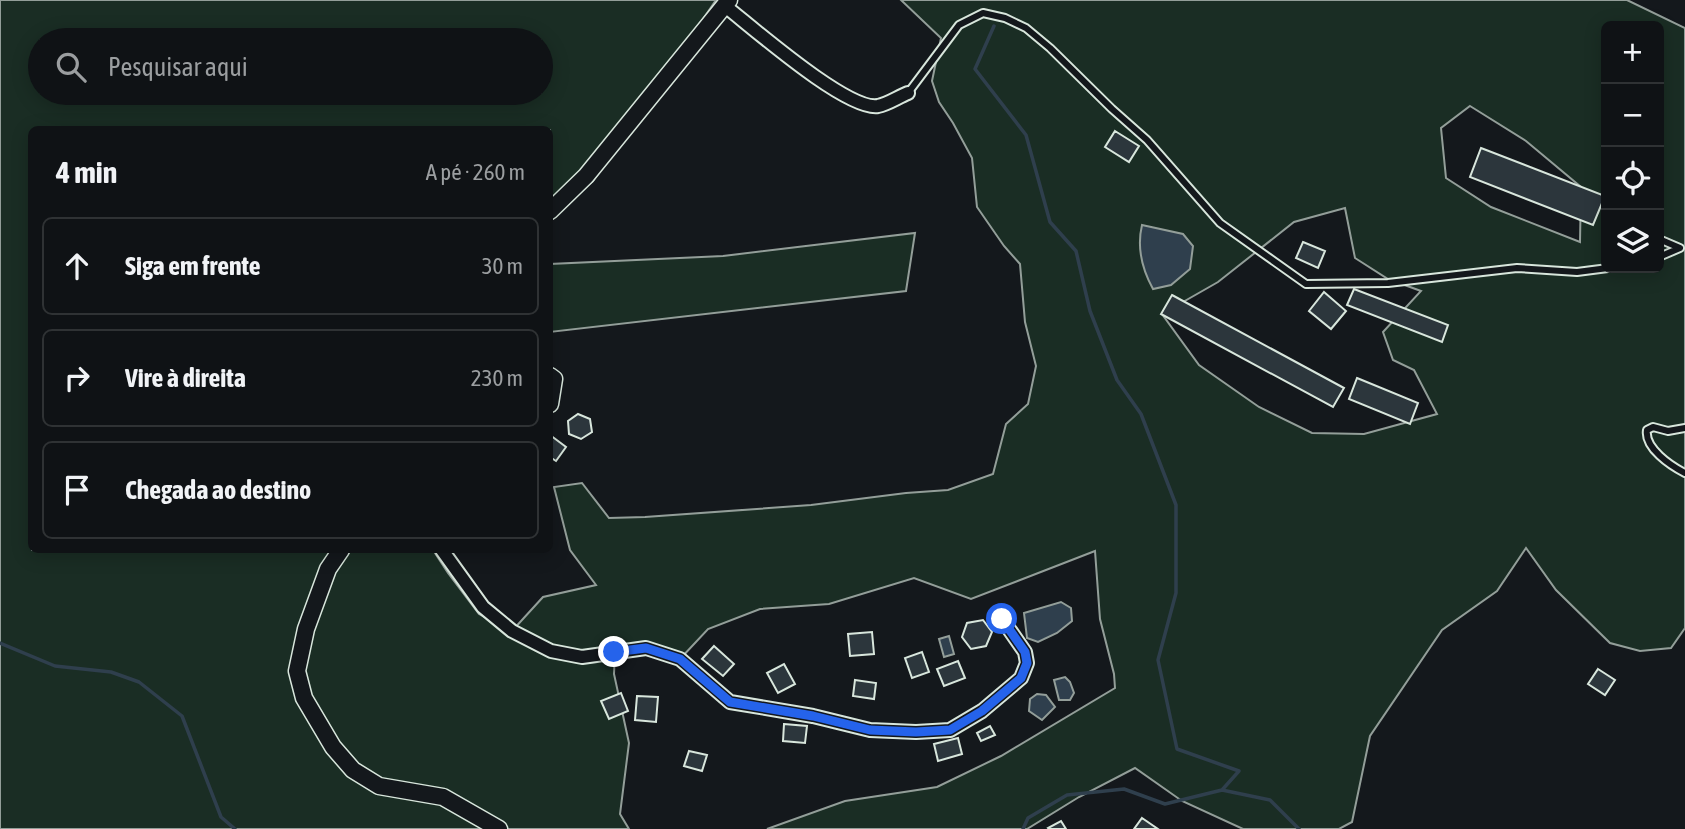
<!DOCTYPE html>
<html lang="pt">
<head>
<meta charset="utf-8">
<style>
  body { margin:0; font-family:"Asap Condensed",sans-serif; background:#1d2022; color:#f1f3f6 }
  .controls { position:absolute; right:21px; top:21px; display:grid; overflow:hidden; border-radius:10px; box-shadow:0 4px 18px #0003 }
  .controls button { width:63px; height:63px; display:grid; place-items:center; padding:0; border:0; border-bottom:2px solid #2f3234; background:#0f1215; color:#f1f3f6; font:35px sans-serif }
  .stop { position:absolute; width:21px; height:21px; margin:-16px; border:5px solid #2563eb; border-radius:50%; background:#fff }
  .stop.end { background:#2563eb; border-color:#fff; box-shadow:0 2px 7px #0008 }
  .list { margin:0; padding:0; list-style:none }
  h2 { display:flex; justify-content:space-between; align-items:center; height:91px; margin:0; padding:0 28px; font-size:30px }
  h2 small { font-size:23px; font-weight:400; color:#9b9ea0 }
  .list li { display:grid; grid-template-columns:46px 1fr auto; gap:21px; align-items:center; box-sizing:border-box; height:98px; margin:0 14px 14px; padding:0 14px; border:2px solid #2f3234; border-radius:10px }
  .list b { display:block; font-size:26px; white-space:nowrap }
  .list em { font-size:23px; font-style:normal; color:#9b9ea0 }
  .icon { flex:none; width:38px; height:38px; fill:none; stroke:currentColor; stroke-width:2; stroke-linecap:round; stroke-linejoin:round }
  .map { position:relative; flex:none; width:1685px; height:829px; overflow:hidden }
  .search { position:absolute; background:#0f1215; box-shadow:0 4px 18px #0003; left:28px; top:28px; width:525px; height:77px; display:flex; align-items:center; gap:18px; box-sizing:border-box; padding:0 24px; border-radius:38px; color:#9b9ea0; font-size:26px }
  .panel { position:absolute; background:#0f1215; box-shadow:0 4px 18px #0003; left:28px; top:126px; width:525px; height:427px; border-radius:10px }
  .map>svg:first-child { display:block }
  .green { fill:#1a2d24; stroke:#939e99; stroke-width:2; fill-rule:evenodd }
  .water { fill:#2f3f4d; stroke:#939e99; stroke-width:2 }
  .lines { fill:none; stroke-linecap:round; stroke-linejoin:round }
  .stream { stroke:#2f3f4d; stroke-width:3.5 }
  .building { fill:#2c363c; stroke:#d8e6dc; stroke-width:2 }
  .lane-casing { stroke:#d8e6dc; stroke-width:10 }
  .street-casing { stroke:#d8e6dc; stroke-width:16 }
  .secondary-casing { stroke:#d8e6dc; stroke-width:19 }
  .lane { stroke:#14181c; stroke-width:6 }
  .street { stroke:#14181c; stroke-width:12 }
  .secondary { stroke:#14181c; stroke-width:16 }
  .route { stroke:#2563eb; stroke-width:9 }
</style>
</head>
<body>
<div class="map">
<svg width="1685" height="829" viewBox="0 0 1685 829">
  <rect width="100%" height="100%" fill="#14181c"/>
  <!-- green -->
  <path class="green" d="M0 0H716L593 181 550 216V130H32V550H433L448 573 479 614 512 631 543 597 596 585 570 550 554 487 582 483 609 518 645 517 811 505 906 493 948 490 993 474 1006 424 1028 404 1036 366 1025 322 1020 264 1004 246 977 207 972 158 953 123 939 102 932 81 941 38 901 0H1627L1685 28V628L1671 648 1640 651 1610 643 1556 590 1526 548 1497 591 1442 630 1370 736 1352 822 1339 829H1243L1182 801 1135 768 1079 797 1027 829H767L845 801 937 787 1001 756 1115 688 1114 674 1100 619 1095 551 971 599 914 578 829 604 760 609 708 629 680 659 646 648 615 652 614 674 629 743 620 814 629 829H0ZM1606 26H1659V268H1606ZM40 40H541V93H40ZM1470 106 1526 141 1581 187 1580 242 1491 207 1446 178 1441 128ZM1345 208 1355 258 1388 279 1421 291 1383 332 1393 360 1414 370 1437 414 1364 434 1312 433 1259 407 1199 365 1162 314 1218 282 1294 222Z
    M915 233 906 291 550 332V264L723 256Z"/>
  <!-- water -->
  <path class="water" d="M1142 225 1183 234 1193 246 1190 269 1171 285 1153 289C1142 269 1137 246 1142 225Z
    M1061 602 1071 608 1072 621 1057 633 1038 642 1027 638 1024 613Z
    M949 636 954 654 944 657 939 639Z
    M1065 677 1070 682 1074 693 1070 700H1059L1054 680Z
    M1037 694 1046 695 1055 707 1042 720 1029 711 1030 699Z"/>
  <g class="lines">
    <!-- stream -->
    <path class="stream" d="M994 26 975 69 1026 135 1050 222 1076 251 1090 311 1117 380 1141 414 1176 505V593L1158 660 1177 749 1239 771 1222 790
      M0 643 55 666 111 672 139 682 182 716 221 817 235 829
      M1023 829 1028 818 1067 795 1124 789 1165 804 1222 790 1270 800 1299 829"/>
  </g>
  <!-- building -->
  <path class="building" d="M1115 131 1139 146 1129 162 1105 147Z
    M1481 148 1605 196 1593 225 1470 177Z
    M1303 242 1325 251 1318 268 1296 258Z
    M1354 289 1448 325 1442 342 1347 305Z
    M1324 292 1346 311 1331 329 1309 311Z
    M1172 295 1344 388 1333 407 1161 314Z
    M1357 378 1418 403 1410 424 1349 399Z
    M578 414 590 419 592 432 581 439 569 434 568 421Z
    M550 435 566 447 556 461 550 457Z
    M983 620 992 632 986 646 971 649 962 637 967 623Z
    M872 632 874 654 850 656 848 634Z
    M714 646 734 664 723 676 702 659Z
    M922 652 929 672 912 678 905 658Z
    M958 661 965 678 944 686 937 669Z
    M784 664 795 684 778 693 767 673Z
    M1598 669 1615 680 1605 695 1588 684Z
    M855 680 876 683 874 699 853 696Z
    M621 693 628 711 609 719 601 701Z
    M637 696 658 697 656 722 635 720Z
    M784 724 807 726 805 743 783 741Z
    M990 726 995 735 981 741 977 733Z
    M958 738 962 754 938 761 934 744Z
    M689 751 707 755 702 771 684 766Z
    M1142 818 1158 829H1134Z
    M1061 821 1066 829H1049L1048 828Z"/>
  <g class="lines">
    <!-- lane casing -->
    <g class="lane-casing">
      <path id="lane" d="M908 93 959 25 983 13 1005 18 1026 28 1050 48 1112 109 1147 140 1220 223 1306 284 1388 283 1517 268 1577 272 1608 268
        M1659 239 1680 248 1659 257
        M1685 428 1668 431 1653 427 1647 430C1644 448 1671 466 1685 473"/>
    </g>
    <!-- street casing -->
    <g class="street-casing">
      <path id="street" d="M725 6C752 27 847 111 878 106 888 104 898 97 908 93
        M442 550 483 607 512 631 551 651 582 657 646 648 680 659 730 702 813 716 870 730 916 732 950 730 982 711 1021 678 1027 663 1025 652 1002 619"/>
    </g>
    <!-- secondary casing -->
    <g class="secondary-casing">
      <path id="secondary" d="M550 211 586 176 729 0
        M550 376 554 379 550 404
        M341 550 328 569 306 629 297 671 304 698 333 747 353 770 379 786 443 797 499 829"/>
    </g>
    <!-- lane -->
    <use href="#lane" class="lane"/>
    <!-- street -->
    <use href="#street" class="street"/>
    <!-- secondary -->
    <use href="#secondary" class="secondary"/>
  </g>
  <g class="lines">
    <!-- route -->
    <path class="route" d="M614 652 646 648 680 659 730 702 813 716 870 730 916 732 950 730 982 711 1021 678 1027 663 1025 652 1002 619"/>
  </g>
</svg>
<div class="controls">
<button>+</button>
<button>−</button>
<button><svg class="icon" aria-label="locate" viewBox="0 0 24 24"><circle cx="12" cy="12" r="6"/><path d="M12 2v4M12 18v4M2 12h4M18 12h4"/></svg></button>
<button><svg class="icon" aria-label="layers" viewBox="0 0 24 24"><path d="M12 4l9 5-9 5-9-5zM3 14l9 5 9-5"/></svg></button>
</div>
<div class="stop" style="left:1002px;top:619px"></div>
<div class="stop end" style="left:614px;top:652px"></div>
<div class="search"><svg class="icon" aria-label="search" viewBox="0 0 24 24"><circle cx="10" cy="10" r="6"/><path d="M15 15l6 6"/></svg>Pesquisar aqui</div>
<section class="panel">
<h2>4 min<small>A pé · 260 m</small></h2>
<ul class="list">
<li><svg class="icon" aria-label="ahead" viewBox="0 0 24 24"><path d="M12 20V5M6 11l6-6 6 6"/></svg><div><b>Siga em frente</b></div><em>30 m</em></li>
<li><svg class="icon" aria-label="right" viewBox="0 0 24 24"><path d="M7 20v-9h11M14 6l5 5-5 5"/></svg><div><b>Vire à direita</b></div><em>230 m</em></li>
<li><svg class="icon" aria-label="arrive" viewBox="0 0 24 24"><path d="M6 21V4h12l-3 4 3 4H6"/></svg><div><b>Chegada ao destino</b></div></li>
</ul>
</section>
</div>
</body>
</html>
